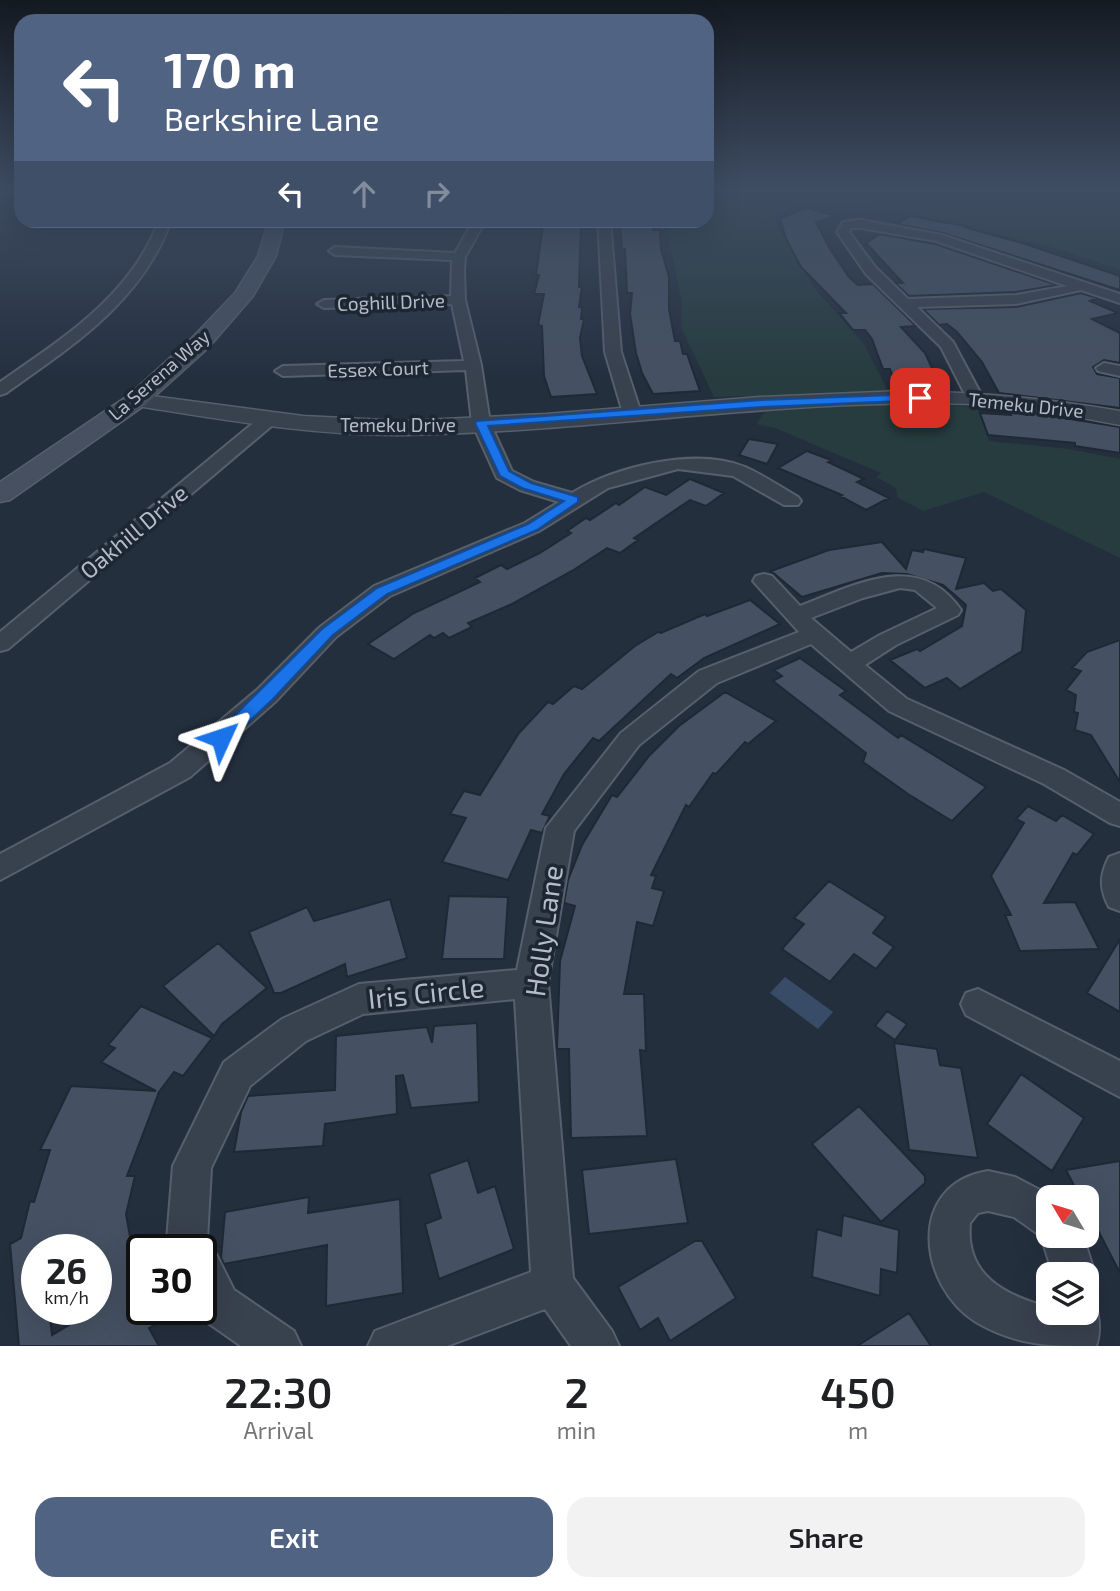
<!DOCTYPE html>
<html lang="en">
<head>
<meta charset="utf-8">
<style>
	body { margin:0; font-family:"Exo 2",sans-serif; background:#f2f2f2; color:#202124; height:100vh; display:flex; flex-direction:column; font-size:26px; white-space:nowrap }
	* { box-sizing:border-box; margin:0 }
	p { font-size:23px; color:#757577 }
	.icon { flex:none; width:38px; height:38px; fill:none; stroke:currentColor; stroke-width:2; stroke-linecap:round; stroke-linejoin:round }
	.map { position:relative; height:1346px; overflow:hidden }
	.sheet { display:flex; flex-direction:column; background:#fff; flex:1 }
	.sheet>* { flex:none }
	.banner { position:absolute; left:14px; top:14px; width:700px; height:214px; border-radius:21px; box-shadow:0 7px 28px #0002; background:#506383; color:#fff; overflow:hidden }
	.needle { width:46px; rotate:308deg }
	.buttons { position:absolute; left:1036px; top:1185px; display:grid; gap:14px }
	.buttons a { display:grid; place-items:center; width:63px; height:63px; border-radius:14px; background:#fff; box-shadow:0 7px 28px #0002; font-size:35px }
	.speed { position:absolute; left:21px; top:1234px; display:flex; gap:14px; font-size:35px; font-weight:700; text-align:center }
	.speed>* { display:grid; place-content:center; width:91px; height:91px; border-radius:50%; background:#fff; box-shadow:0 7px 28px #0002; line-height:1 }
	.speed small { font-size:18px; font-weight:400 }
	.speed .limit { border:4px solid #111; border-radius:10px; background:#fff; color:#111 }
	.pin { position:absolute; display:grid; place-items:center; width:60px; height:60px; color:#fff; margin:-30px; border-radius:14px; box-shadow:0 4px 10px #0006 }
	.me { position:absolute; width:77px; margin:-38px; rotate:48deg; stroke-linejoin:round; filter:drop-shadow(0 0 5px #0008) }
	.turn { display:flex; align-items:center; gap:24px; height:147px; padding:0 35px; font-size:32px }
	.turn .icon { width:91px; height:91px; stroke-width:2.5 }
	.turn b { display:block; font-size:49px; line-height:60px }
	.lanes { display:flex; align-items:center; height:66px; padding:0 35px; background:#0003; justify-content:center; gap:35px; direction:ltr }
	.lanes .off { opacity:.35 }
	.eta { display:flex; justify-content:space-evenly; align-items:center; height:119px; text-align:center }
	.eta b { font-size:42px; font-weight:600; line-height:49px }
	.cta { display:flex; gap:14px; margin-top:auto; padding:14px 35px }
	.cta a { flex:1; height:80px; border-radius:21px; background:#506383; color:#fff; font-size:28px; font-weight:600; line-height:80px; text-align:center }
	.cta a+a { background:#f2f2f2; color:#202124 }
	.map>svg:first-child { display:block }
</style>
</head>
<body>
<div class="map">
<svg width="1120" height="1346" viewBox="0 0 1120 1346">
	<rect width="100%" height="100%" fill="#242f3e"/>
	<path fill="#263c3f" d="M707 190H1120V270L1048 246 897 210 821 203 794 207 775 217 774 220 815 289 864 344 887 389H945L954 406 977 407 989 441 1069 449 1120 459V558L984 492 923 511 897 497 896 488 876 477 881 473 775 428 756 424 764 413 752 396 714 397 681 327 682 303 665 221 707 220Z"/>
	<path fill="#394c67" d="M785 977 833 1012 818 1029 770 993Z"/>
	<path fill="#455162" stroke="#1f2835" stroke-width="2" fill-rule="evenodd" d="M806 208 836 216 816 222 830 249 849 277 858 285 873 284 916 326 901 327 925 353 938 381 926 380 928 384 895 383 890 369H883L872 339 865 330H853L839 313H846L801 267 786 239 780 218Z
		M910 216 970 227 967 228 1022 243 1120 276V290L943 233 897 224Z
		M629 221H653V230H660L661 249 669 277V309L675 341H680L683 354H687L700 391 653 394 642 373 636 353 630 314 632 293H627L625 249H622L620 223H629Z
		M548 222H581L579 287H582L579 307H582L581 319H584L580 338 582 356 597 394 551 397 544 376 542 326 538 325 544 294H534L539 275H536L543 225H547Z
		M880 234 935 244 1057 285 1016 292 909 296 895 283H903L866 243Z
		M1081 293 1097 298 1090 301 1118 313 1092 319 1120 333V363L1104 360 1093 367 1097 374 1120 378V408L999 393 982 362 957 332 947 324 939 325 923 309 1016 307Z
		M1008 409 1120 427V453L1075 446V443L988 435 980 413 1011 415Z
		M749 439 778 444 767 464 739 455Z
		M807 451 831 460 828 462 864 479 857 482 889 498 866 510 840 496 842 495 778 468Z
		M690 479 724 493 706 506 690 500 634 538 638 540 620 553 607 548 572 571 512 604 468 623 472 627 449 638 443 633 434 638 430 635 394 659 368 644 414 613 480 582 475 578 501 565 507 569 540 553 571 533 567 531 586 518 590 520 616 503 619 505 645 487 666 495Z
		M882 542 906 569 912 550 923 552 924 549 966 558 956 589 984 583 993 591 1001 589 1026 610 1022 651 960 689 947 678 925 688 890 660 917 649 920 651 962 626 966 605 943 585 907 574 882 573 802 597 771 571 829 550Z
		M750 600 780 624 704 658 677 678 671 674 599 741 593 738 564 774 542 814 550 816 542 833 531 830 508 880 442 862 466 818 450 814 464 791 480 795 519 733 548 702 553 704 574 686 582 689 635 646 658 632 661 633 705 614 707 616Z
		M1120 640V782L1091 735 1075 730 1078 713 1074 712 1076 695 1066 690 1081 671 1072 668 1087 652Z
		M800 658 846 691 840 695 898 738 901 735 986 787 952 821 908 794 863 762 866 753 773 681 782 676 774 670Z
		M725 692 776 721 748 744 745 742 716 774 713 773 689 807 686 805 651 875 656 876 652 888 664 891 653 926 637 922 624 994H644L646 1051 640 1050 647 1136 571 1138 569 1049H557L560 961 575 906 564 903 568 880 582 845 612 795 617 797 649 756 679 726Z
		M1028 806 1056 821 1062 815 1094 834 1077 855 1073 853 1044 903 1075 902 1099 949 1020 951 1005 915H1011L991 876 1024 823 1016 819Z
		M829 881 886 917 873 933 894 947 876 969 854 954 830 982 782 949 804 924 794 918Z
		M449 896 508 897 504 959H442Z
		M390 899 407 958 347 977 345 964 281 993H274L249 932 307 907 314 921Z
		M1120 939V1012L1087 993Z
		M218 943 267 988 222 1024 214 1036 163 986Z
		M141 1006 212 1038 183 1076 174 1072 159 1092 127 1176H135L126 1214 138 1282 142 1280V1309H157L161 1321 149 1328 159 1346H19L10 1244 21 1238 30 1201 34 1202 50 1150H40L71 1086 156 1091 101 1062 115 1048 108 1045ZM37 1250H96V1309L52 1335 49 1309H37Z
		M887 1011 907 1024 895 1040 875 1026Z
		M477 1023 479 1102 411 1108 403 1075 396 1076 397 1114 325 1124 323 1146 234 1152 241 1112 248 1096 335 1090 336 1036 427 1027 432 1043 434 1026Z
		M894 1043 937 1049 940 1065 961 1068 978 1158 909 1150Z
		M1021 1074 1084 1118 1052 1171 987 1124Z
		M859 1106 925 1176V1183L881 1222 812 1144Z
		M676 1159 688 1223 589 1234 582 1170Z
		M468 1160 478 1193 495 1186 514 1249 439 1279 425 1224 441 1218 429 1174Z
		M1120 1161V1273L1087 1209V1197H1080L1066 1170Z
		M309 1197 308 1213 400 1199 403 1293 326 1306 327 1245 224 1264 221 1258 225 1212Z
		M843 1215 899 1230 897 1273 881 1269 880 1296 812 1277 817 1229 841 1236Z
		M695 1241H702L736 1298 670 1341 658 1318 640 1330 618 1287Z
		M909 1313 931 1346H857L884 1329Z"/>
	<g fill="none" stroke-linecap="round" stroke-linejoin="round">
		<defs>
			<path id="minor" d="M159 220H171C144 300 71 347 6 393L0 395V382C62 339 132 295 159 220Z
				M474 220H486L465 257 464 270 465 300 481 365 490 423 512 471 534 482 572 493C616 466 696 447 745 467 763 475 781 487 798 497L801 501 798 505H784L733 476 678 469 608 488 539 531 390 596 336 637 276 701 190 777 0 880V854L170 763 258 689 320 627 374 586 525 523 559 502 520 490 497 478 472 423 466 370 283 376 275 371 283 366 464 361 452 304 324 308 317 304 324 300 451 296 452 260 335 255 329 251 335 247 455 253Z
				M598 220H610L621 352 641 413 632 418 623 413 605 352Z
				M861 220 942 235 1120 294V303L1081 290 1016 304 917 307 953 342 983 398 981 402H969L941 347 866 274 837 232 843 222ZM851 228H861L936 241 1067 286 1016 295 908 299 876 268 849 232Z
				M1104 363 1120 366V376L1098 371 1096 368Z
				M269 414 278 419 275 423 8 649 0 651V632L263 415Z
				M764 574 772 576 800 606C855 585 919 549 961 610L958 615 896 645 865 665 907 699 1064 770 1120 802V826L1110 823 1044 784 889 711 811 644 717 683 639 745 574 831 548 983 573 1278 612 1331 619 1346H571L545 1309 447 1346H368L375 1331 531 1272 515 999 363 1014 306 1041 250 1086 211 1168 207 1240 211 1252 216 1254 234 1290 294 1331 301 1346H241L204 1320 199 1309H201V1250H170L167 1240 173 1166 224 1062 282 1019 359 984 517 970 546 828 621 733 699 671 799 632 753 581 756 576ZM900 588 915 590 937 608 880 635 851 652 811 618 863 598Z
				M1120 853V911L1109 907C1099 888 1100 875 1109 857Z
				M978 989 1120 1061V1097L966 1015 961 1004 966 993Z
				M988 1171 1015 1177 1053 1197H1048V1236H1083L1095 1274 1087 1289V1274H1053L1041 1236 1014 1217 988 1211 978 1213 970 1223C965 1275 1004 1295 1048 1307V1312H1087V1295L1092 1297C1099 1313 1102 1329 1096 1346 1050 1346 1017 1346 976 1322 918 1286 906 1184 988 1171Z"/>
			<path id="tertiary" d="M902 391C977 392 1047 398 1120 411V425C1072 416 1023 406 974 404 783 398 595 432 404 435 315 436 225 420 137 406L129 405 126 400 129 395 137 394 303 416 404 421 546 414 760 397Z"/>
			<path id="secondary" d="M269 220H285L276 256 253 296 208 348 145 405 10 500 0 502V482L129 395 192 338 235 293 258 256Z"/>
		</defs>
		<use href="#minor" stroke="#565f6c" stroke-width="4"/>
		<use href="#tertiary" stroke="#565f6c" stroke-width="3"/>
		<use href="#secondary" stroke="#565f6c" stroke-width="3"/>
		<use href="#minor" fill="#38414e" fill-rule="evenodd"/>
		<use href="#tertiary" fill="#38414e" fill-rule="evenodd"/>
		<use href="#secondary" fill="#465061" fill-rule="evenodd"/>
	</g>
	<linearGradient id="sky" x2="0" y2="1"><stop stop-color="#141a22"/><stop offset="0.5" stop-color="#3f4d63"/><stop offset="1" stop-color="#3f4d63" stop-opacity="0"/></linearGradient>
	<rect width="1120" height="378" fill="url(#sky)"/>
	<path fill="#1a73e8" stroke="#114b97" stroke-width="2" d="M920 394 925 398 923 400 762 407 488 426 509 471 531 483 578 497V502L537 530 387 594 333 635 273 699 227 742 221 744 212 738 322 629 377 588 528 524 564 501 522 488 500 476 475 423 477 421 762 400Z"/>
	<g text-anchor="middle" stroke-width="7" stroke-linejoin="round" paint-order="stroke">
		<g font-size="19" fill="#b4bcc9" stroke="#1d2633">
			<text transform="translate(391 302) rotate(-2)" y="7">Coghill Drive</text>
			<text transform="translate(378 369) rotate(-2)" y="7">Essex Court</text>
			<text transform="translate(159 375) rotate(-41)" y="7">La Serena Way</text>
			<text transform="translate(1026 405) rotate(6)" y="7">Temeku Drive</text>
			<text x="398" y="432">Temeku Drive</text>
		</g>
		<g font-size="23" fill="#b4bcc9" stroke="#1d2633">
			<text transform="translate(134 532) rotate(-40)" y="8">Oakhill Drive</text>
		</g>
		<g font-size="28" fill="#b4bcc9" stroke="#1d2633">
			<text transform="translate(544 931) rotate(-82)" y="10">Holly Lane</text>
			<text transform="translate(426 993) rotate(-6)" y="10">Iris Circle</text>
		</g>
	</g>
</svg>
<div class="buttons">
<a><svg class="needle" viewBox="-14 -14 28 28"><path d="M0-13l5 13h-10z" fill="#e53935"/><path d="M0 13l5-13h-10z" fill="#757577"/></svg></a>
<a><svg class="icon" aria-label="layers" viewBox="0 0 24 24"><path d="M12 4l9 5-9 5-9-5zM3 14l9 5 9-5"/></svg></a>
</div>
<div class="speed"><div>26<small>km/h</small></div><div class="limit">30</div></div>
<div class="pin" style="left:920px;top:398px;background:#d93025"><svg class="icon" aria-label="arrive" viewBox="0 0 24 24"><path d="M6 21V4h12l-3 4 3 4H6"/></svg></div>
<svg class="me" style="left:221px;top:738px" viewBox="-20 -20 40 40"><path d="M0-17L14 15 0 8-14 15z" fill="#1a73e8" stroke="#fff" stroke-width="4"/></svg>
<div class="banner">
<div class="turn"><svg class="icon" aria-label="left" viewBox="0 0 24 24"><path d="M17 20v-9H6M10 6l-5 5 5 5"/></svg><div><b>170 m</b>Berkshire Lane</div></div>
<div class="lanes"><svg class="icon" aria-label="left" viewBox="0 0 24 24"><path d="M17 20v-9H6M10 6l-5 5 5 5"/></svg><svg class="icon off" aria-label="ahead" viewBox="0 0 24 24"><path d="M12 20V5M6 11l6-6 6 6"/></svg><svg class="icon off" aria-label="right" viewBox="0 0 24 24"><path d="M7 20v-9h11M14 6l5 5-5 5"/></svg></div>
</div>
</div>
<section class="sheet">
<div class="eta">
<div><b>22:30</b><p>Arrival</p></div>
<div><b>2</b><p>min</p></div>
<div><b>450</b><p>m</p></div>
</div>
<div class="cta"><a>Exit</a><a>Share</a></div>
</section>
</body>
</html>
